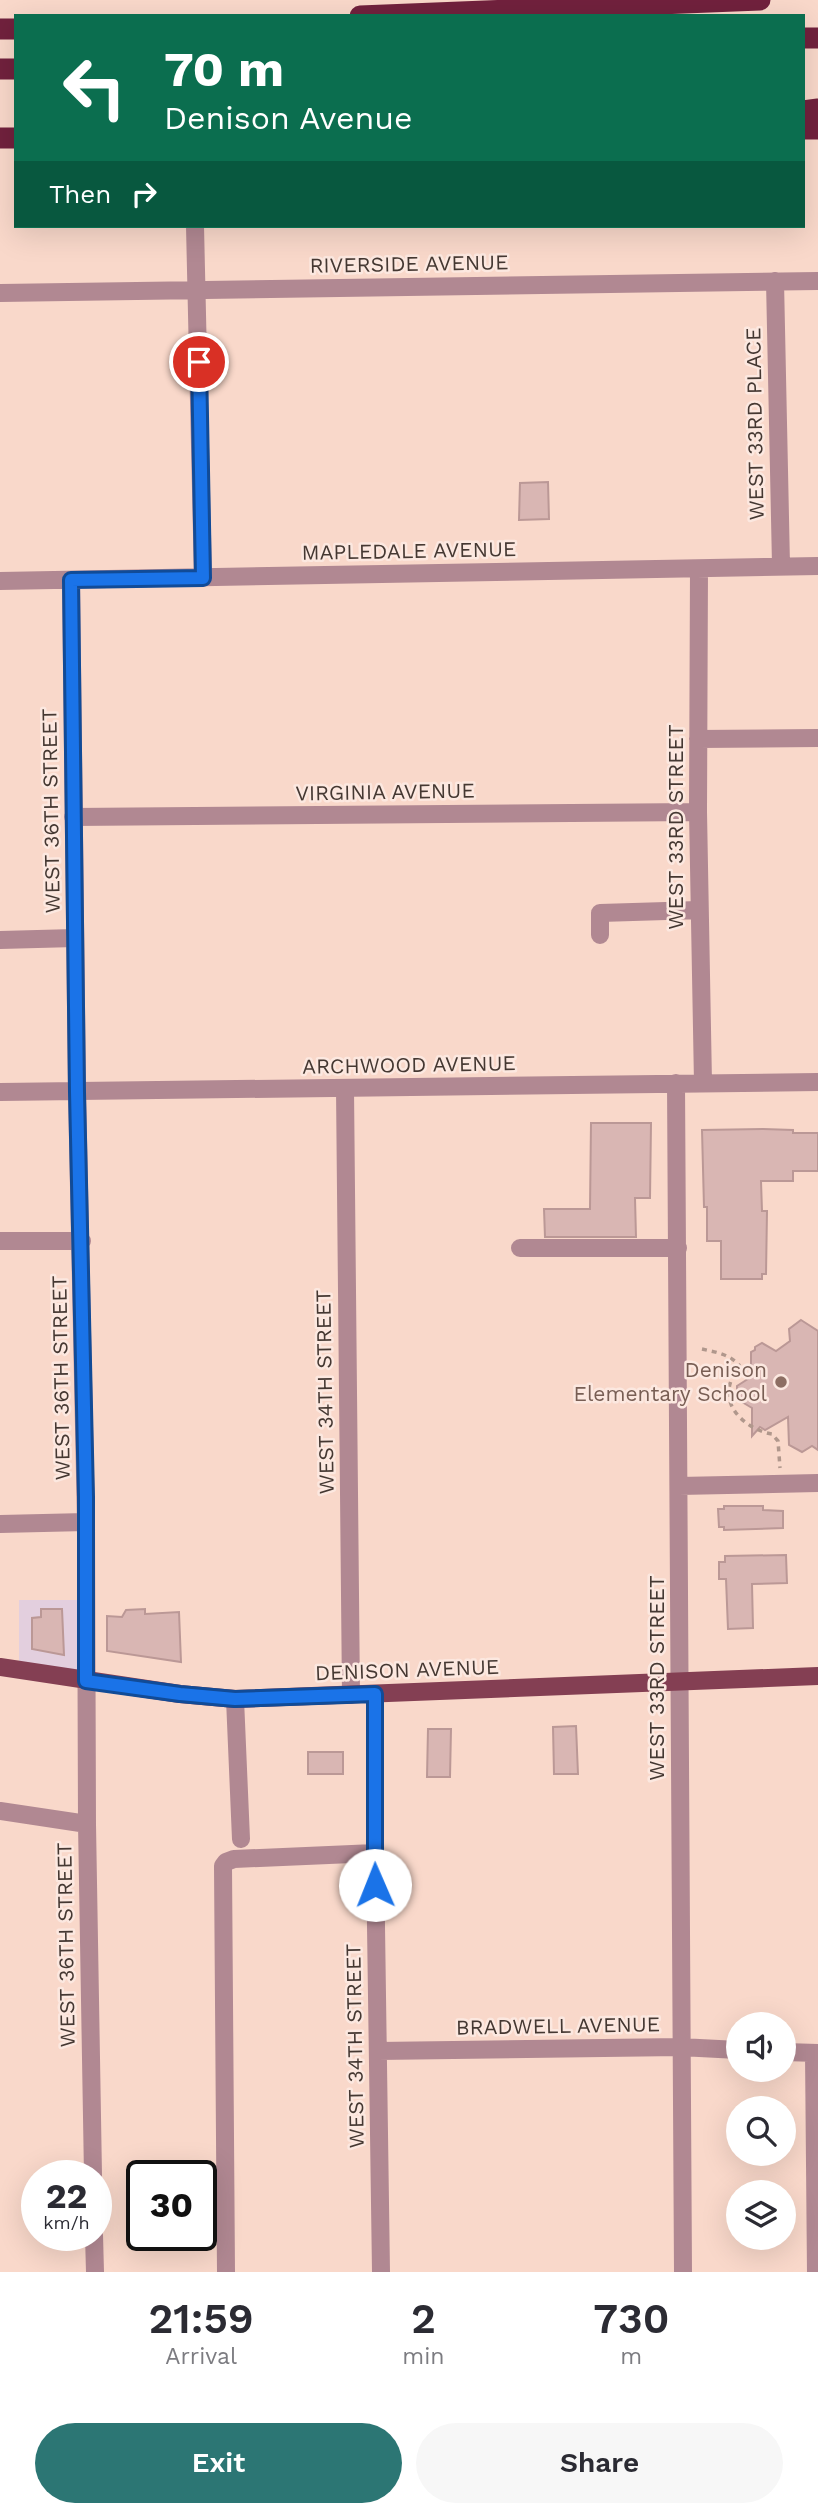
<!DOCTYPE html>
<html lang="en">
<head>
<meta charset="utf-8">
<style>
	body { margin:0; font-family:"Work Sans",sans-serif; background:#f7f7f7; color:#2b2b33; height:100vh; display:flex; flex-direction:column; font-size:26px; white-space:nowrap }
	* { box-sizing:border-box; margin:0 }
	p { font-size:23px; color:#7c7c81 }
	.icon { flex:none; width:38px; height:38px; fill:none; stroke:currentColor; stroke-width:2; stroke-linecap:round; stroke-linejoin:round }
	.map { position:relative; height:2272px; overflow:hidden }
	.panel { display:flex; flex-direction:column; background:#fff; flex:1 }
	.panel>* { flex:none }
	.guide { position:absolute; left:14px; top:14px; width:791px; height:214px; border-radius:0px; box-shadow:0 7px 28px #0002; background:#0b6e4f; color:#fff; overflow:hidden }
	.fabs { position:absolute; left:726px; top:2012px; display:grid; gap:14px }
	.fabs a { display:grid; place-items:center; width:70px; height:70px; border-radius:50%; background:#fff; box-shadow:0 7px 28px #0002; font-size:35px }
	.speed { position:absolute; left:21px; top:2160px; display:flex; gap:14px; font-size:35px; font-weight:700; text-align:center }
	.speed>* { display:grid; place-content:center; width:91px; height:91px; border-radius:50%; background:#fff; box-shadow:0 7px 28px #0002; line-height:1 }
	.speed small { font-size:18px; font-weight:400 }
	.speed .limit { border:4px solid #111; border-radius:10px; background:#fff; color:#111 }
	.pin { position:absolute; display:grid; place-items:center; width:60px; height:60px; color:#fff; margin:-30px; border:4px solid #fff; border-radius:50%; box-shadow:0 2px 7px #0007 }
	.me { position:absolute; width:77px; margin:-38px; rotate:359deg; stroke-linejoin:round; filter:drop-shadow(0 0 5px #0008) }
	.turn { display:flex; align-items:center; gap:24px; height:147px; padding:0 35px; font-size:32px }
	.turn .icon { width:91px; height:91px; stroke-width:2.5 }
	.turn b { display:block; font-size:49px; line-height:60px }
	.then { display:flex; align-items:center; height:66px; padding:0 35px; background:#0003; gap:14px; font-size:26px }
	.eta { display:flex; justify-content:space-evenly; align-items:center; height:119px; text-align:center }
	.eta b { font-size:42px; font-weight:600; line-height:49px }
	.primary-button { display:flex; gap:14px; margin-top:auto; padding:14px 35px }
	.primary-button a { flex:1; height:80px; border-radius:42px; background:#2c7674; color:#fff; font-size:28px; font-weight:600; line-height:80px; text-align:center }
	.primary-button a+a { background:#f7f7f7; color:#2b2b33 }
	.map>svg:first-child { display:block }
</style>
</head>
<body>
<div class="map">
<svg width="818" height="2272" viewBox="0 0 818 2272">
	<rect width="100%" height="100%" fill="#f9d8ca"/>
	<path fill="#e3cfde" d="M19 1600H86V1681L19 1670Z"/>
	<path fill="#d9b6b3" stroke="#bb9896" stroke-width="2" d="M548 482 549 519 519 520 520 483Z
		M591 1123H651L650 1198H635L636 1237H545L544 1209H590Z
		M763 1129 793 1130V1133H818V1171H793V1181H761L762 1211H767L766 1274H762V1279H721V1241H707V1207H704L702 1130Z
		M801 1320 818 1331V1450L812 1446 802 1452 789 1445 788 1417 765 1430 760 1427 752 1436V1408L737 1399V1386L751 1377V1352L755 1350V1347L762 1343 776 1351 790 1341 789 1329Z
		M724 1506H763V1510L783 1511V1528L724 1530V1527H719L718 1509H724Z
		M786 1555 787 1583 752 1584 753 1628 728 1629 726 1579H719V1562H725V1556Z
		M41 1609H62L64 1655 32 1649V1618L41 1617Z
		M145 1609V1614L179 1612 181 1662 107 1651V1616L122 1617 126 1610Z
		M576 1726 578 1774H554L553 1727Z
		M428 1729H451L450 1777H427Z
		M308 1752H343V1774H308Z"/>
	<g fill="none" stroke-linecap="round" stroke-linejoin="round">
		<path stroke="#b0978c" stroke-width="3.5" stroke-dasharray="5 5" stroke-linecap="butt" d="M702 1349C715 1352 729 1354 739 1365 735 1373 729 1381 729 1391 727 1413 752 1431 772 1434L778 1441 780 1468"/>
		<path stroke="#b18892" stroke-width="18" d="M195 226 203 578
			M775 281 781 565
			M0 293 818 281
			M699 569 698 812 703 1083
			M71 580 77 1092 86 1522 87 1824 93 2175
			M0 581 818 566
			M698 739 818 738
			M73 817 698 812
			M600 935V913L699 910
			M0 940 75 938
			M676 1083 683 2272
			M345 1089 351 1695
			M0 1092 818 1082
			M0 1241H82
			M520 1248H678
			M679 1486 818 1483
			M0 1524 86 1522
			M375 1694V1857L381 2272
			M235 1699 241 1839
			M0 1811 87 1824
			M378 2051 680 2047 738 2050
			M784 2052 818 2053
			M814 2053 816 2272
			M94 2235 95 2272
			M226 2272 223 1866 226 1862 234 1859 375 1853"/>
		<path stroke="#843f53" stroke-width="18" d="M0 1667 180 1694 235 1699 818 1676"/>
		<path stroke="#71213d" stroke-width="21" d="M360 16 760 0
			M0 29H16
			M803 38H818
			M0 69H16
			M803 111 818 109
			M803 129H818
			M0 138H16"/>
	</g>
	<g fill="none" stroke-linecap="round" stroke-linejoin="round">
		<defs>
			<path id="route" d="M199 362 203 578 71 580 77 1092 86 1497V1681L180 1694 235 1699 375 1694V1885"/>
		</defs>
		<use href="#route" stroke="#114b97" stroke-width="18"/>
		<use href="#route" stroke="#1a73e8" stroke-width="12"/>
	</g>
	<circle fill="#8d6e63" stroke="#fce8e0" stroke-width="2.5" cx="781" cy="1382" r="7"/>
	<g text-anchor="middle" stroke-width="5" stroke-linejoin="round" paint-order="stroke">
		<g font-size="21" fill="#453832" stroke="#fce8e0">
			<text transform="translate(409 264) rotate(-1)" y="7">RIVERSIDE AVENUE</text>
			<text transform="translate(755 424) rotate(-91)" y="7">WEST 33RD PLACE</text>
			<text transform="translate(409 551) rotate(-1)" y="7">MAPLEDALE AVENUE</text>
			<text transform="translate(385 792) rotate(-1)" y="7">VIRGINIA AVENUE</text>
			<text transform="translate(51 811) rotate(-91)" y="7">WEST 36TH STREET</text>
			<text transform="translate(676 827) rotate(-90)" y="7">WEST 33RD STREET</text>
			<text transform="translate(409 1065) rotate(-1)" y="7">ARCHWOOD AVENUE</text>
			<text transform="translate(61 1378) rotate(-91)" y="7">WEST 36TH STREET</text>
			<text transform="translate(325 1392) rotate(-91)" y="7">WEST 34TH STREET</text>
			<text transform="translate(407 1670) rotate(-2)" y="7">DENISON AVENUE</text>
			<text transform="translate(657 1678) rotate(-90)" y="7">WEST 33RD STREET</text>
			<text transform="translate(66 1945) rotate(-91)" y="7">WEST 36TH STREET</text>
			<text transform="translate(558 2026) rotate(-1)" y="7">BRADWELL AVENUE</text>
			<text transform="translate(355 2046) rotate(-91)" y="7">WEST 34TH STREET</text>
		</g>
		<g font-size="21" fill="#785e54" stroke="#fce8e0" text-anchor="end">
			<text x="767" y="1377">Denison<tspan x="767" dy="24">Elementary School</tspan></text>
		</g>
	</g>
</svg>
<div class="fabs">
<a><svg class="icon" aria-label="sound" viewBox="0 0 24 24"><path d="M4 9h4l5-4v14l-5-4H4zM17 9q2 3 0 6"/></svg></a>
<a><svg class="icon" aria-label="search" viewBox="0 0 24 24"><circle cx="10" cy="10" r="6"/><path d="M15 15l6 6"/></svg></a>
<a><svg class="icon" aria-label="layers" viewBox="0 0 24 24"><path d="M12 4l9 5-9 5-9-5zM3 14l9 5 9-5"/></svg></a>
</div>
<div class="speed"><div>22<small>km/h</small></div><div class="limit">30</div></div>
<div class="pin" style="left:199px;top:362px;background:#d93025"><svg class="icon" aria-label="arrive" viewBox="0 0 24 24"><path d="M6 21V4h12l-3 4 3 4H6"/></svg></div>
<svg class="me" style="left:375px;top:1885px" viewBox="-20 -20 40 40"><circle r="19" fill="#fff"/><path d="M0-13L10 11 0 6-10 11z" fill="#1a73e8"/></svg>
<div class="guide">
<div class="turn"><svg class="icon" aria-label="left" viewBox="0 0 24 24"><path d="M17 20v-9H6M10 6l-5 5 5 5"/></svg><div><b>70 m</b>Denison Avenue</div></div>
<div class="then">Then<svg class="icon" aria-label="right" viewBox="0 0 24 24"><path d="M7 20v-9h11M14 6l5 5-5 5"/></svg></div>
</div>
</div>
<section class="panel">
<div class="eta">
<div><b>21:59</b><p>Arrival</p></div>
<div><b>2</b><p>min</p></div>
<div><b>730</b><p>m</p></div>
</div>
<div class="primary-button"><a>Exit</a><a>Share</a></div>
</section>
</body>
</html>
